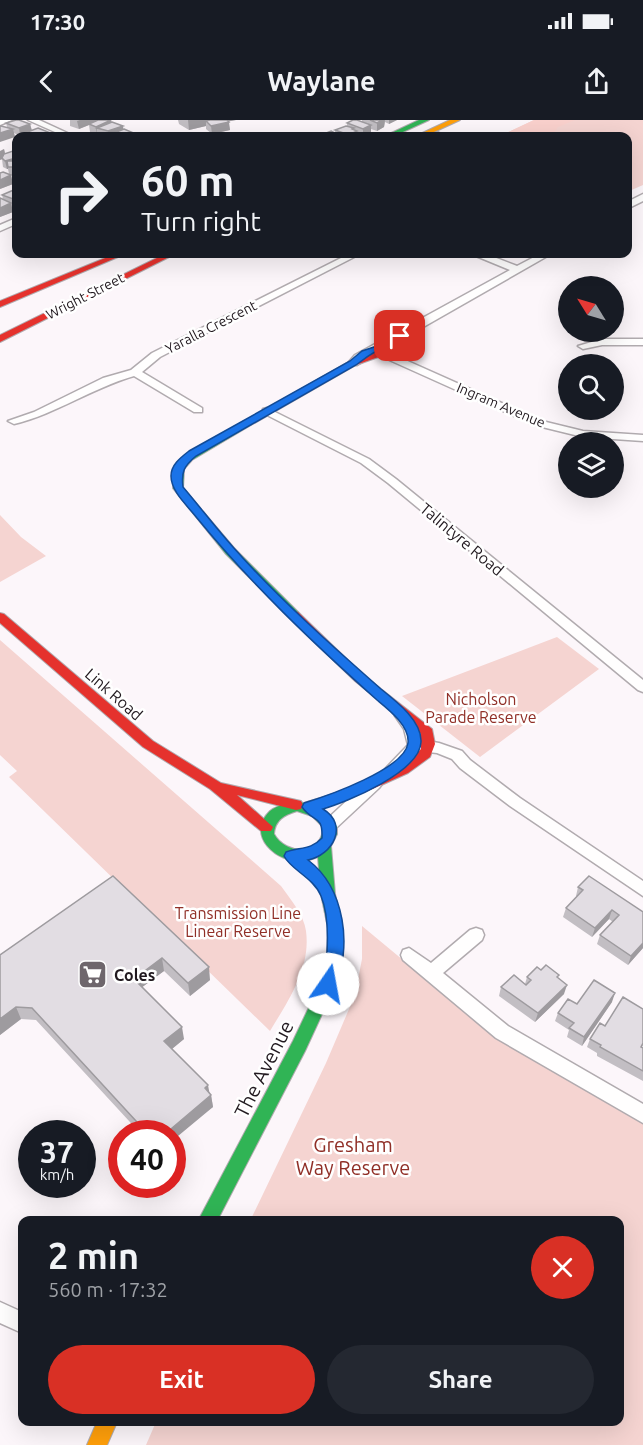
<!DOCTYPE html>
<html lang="en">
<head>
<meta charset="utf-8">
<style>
	body { margin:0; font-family:Ubuntu,sans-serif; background:#242831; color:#f1f3f6; height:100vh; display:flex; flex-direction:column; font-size:22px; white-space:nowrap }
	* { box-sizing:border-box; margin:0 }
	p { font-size:20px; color:#9ea1a6 }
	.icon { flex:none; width:33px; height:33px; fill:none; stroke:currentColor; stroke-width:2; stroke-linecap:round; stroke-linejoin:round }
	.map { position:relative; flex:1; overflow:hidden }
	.drawer { position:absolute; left:18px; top:1096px; width:606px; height:210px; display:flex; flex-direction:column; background:#171b24; border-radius:12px; box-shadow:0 6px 24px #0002 }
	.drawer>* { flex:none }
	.guide { position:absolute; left:12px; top:12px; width:620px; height:126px; border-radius:12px; box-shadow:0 6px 24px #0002; background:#171b24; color:#f1f3f6; overflow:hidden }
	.needle { width:39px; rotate:307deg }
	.tools { position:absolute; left:558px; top:156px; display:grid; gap:12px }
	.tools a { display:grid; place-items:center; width:66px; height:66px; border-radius:50%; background:#171b24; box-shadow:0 6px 24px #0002; font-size:30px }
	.speed { position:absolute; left:18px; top:1000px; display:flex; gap:12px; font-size:30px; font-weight:700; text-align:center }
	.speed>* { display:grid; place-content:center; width:78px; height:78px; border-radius:50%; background:#171b24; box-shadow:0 6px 24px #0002; line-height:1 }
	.speed small { font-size:15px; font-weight:400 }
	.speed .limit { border:9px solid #d22; background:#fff; color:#111 }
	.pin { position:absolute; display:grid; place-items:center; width:51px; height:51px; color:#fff; margin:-26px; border-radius:12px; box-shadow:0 3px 9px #0006 }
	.me { position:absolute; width:66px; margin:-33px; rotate:12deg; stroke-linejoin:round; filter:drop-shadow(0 0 4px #0008) }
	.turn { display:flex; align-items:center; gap:21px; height:126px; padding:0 30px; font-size:27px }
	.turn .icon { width:78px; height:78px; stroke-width:2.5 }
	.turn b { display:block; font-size:42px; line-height:51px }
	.round { display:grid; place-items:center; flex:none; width:63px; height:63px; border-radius:32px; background:#242831 }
	.summary { display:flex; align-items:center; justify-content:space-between; height:102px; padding:0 30px }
	h1 { font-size:36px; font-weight:700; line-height:45px }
	.cta { display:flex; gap:12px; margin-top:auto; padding:12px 30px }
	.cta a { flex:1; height:69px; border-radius:36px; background:#d93025; color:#fff; font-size:24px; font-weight:700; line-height:69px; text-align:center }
	.cta a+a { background:#242831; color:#f1f3f6 }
	.status { display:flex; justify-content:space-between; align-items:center; height:42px; padding:0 30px; background:#171b24; direction:ltr }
	.status svg { height:16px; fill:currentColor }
	header { display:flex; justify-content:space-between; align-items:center; height:78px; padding:0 30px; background:#171b24; font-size:27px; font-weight:700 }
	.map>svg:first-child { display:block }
</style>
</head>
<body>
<div class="status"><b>17:30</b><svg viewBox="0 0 49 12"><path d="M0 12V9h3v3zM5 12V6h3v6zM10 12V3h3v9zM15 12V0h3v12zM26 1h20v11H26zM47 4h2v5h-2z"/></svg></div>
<header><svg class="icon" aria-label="back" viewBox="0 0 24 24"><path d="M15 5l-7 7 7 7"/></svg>Waylane<svg class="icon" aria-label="share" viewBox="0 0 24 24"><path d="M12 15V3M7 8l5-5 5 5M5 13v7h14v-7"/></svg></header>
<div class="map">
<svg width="643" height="1325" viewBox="0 0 643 1325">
	<rect width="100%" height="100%" fill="#fcf6fa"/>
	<path fill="#f5d4d1" d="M534 0H643V65L627 72V16H500Z
		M0 395 21 417 46 436 0 462Z
		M557 517 599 549 480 637 402 576Z
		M0 520 281 766C291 780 304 795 306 811 311 848 288 881 270 911L9 657 17 651 0 635Z
		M362 806 497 918 643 1003V1325H146L156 1302H620V1101H250L326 943 355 875 362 839Z"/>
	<path fill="#fad1cd" d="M534 0H575L558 7 554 13 555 16H500Z"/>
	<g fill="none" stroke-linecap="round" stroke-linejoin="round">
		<defs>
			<path id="street" d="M0 0H12L0 5Z
				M28 0H39L74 16H64Z
				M643 74V81L627 89V82Z
				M16 98V104L0 111V105Z
				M349 134H360L160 237 142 252 202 288V292H194L134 256C92 268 56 294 14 304L8 301 34 292 103 258 131 250 152 233Z
				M475 134H486L517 146 540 134H551L383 230 542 301 583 311 643 315V321L583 317 534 305 376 234 357 245H349L348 243 355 235 510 150 476 136Z
				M602 219H643V225H602L583 229 578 226Z
				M267 288 369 339 396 359 643 560V572L638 570 388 363 361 343 263 293V289Z
				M402 591C414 595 418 609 421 620L439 623 462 631 470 640 520 678 643 761V776L510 686 460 648 452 639 437 633 419 631 396 656H386L384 652 386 648 408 625 404 609 395 596Z
				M374 658 379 660 382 664 379 668 335 709H325L322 705 325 701 369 660Z
				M476 808 482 810 484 815 482 820 443 853 508 906 643 984V1003L496 918 403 840 401 835 403 830 409 828 431 843 470 810Z
				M0 1182 22 1192V1213L0 1203Z"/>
			<path id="fast" d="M419 0H429L394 16H385Z
				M247 300 251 301V305L192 340 184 349 183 368 234 428 298 492 300 495 298 498H290L226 434 173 368 174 348 184 336Z
				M297 681 322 689 332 697 337 707V714L331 726 335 774 342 808 343 835 336 864 305 931 217 1101H198L293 921 320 864 327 835 328 808 321 774 318 737C314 738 309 741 304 741 277 744 245 715 270 691 277 685 289 683 297 681ZM297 691 312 696 323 707C323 735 286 736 274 714 275 700 284 695 297 691Z"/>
			<path id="slow" d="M450 0H460L425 16H416Z
				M97 1302H117L107 1325H87Z"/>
			<path id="jam" d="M115 134H125L0 187V181Z
				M165 134H175L0 222V215Z
				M400 213 405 216 403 218 384 235 356 245 251 305H243L242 303 350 241 378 231Z
				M294 491 298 492 363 555 432 609 435 624 430 637 408 653 357 676 309 692 304 691 302 687 304 683C343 671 391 658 421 629V614L355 561 290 498 288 495 290 492Z
				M0 493 4 494 153 621 221 663 301 681 303 685 301 689 296 690 237 675 273 707 271 711H261L210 669 143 627 0 503Z"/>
		</defs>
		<use href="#street" stroke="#b1abaf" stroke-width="3"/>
		<use href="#fast" stroke="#b1abaf" stroke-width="2"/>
		<use href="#slow" stroke="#b1abaf" stroke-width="2"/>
		<use href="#jam" stroke="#b1abaf" stroke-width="2"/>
		<use href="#street" fill="#fffefe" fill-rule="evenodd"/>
		<use href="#fast" fill="#30b455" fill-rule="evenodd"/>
		<use href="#slow" fill="#ff9f0a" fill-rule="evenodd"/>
		<use href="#jam" fill="#e5322d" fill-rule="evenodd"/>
	</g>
	<path fill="#c2bec3" d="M70 0H111L112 2 123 6V9L136 15 147 16H98V15L90 12 89 5 79 9 70 6Z
		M178 0H236L228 1 230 10 212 14 206 9V6L189 10 179 4Z
		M362 0H397L389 4 385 2 384 7 377 11 371 9V13L364 16 357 15V16H319L335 14V10L347 6V3L362 2Z
		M6 3 30 4 32 10 48 16H59H23V15L20 16 14 13 15 17 7 7Z
		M4 29 5 34 16 30V55H11L13 64 0 69V53L9 54 8 49H7L3 47 2 39Z
		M16 69V88L12 86 13 92 0 97V78L3 79 2 75Z
		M113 756 210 860 190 876 164 851 142 867 184 919 172 929 211 975 213 987 172 1014H141L36 900 21 899 0 915V835Z
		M578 767 643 792V828L628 845 597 824 600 815 613 802 609 799 592 817 563 797 566 788 576 777V776Z
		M541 850 558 858 564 874 535 902 499 876 501 867 525 864 527 857Z
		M612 882 582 926 567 917 569 910 555 901 558 893 577 884Z
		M643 889V926L642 927 643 928V961L597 936V933L587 927 590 919 605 906Z"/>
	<path fill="#9e9b9f" d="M80 0H96V2L89 4V5L79 9 77 1Z
		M111 0 112 8H97V15L96 7Z
		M188 0H236L211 5 206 1V6L189 10Z
		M382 0H385L384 7 377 11V3Z
		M389 0H397L389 4Z
		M229 2 230 10 212 14 211 6Z
		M30 4 32 12 22 14 23 15 20 16 19 8Z
		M371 5V13L363 16V9Z
		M123 6 124 14 114 13 115 16H109L108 11Z
		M354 8V13L357 11V16H349L352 9Z
		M13 9 15 17 0 22V13Z
		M48 12V16H38Z
		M4 29 6 38 0 40V31Z
		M16 38V46L8 47V49H7L5 41Z
		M11 55 13 64 0 69V60Z
		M11 83 13 92 0 97V88Z
		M612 790 609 799 592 817 595 808Z
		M643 823V828L628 845 631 836Z
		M162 838 164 851 137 871 134 859Z
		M209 847 210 860 190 876 188 863Z
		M567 865 564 874 535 902 538 893Z
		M615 873 612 882 582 926 584 917Z
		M16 887 21 899 0 915V899Z
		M182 907 184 919 167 933 164 921Z
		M208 965 210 976 211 975 213 987 172 1021V1014H165Z
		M157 1008 158 1014H150Z"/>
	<path fill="#e2dde3" stroke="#9e9b9f" stroke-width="1.5" d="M16 0H19L30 4 19 8 6 3Z
		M98 0H111L96 7 89 4Z
		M210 0H227L229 2 211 6 206 1Z
		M353 0H357L371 5 363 9 347 3Z
		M370 0H382L377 3Z
		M112 2 123 6 108 11 97 8Z
		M0 6H1L13 9 0 13Z
		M346 6 354 8 352 9 357 11 349 15 335 10Z
		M38 8 48 12 38 16H28L22 14Z
		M124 9 136 14 128 16H119L114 13Z
		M331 11 340 16H319Z
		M438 12 450 16H430Z
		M140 13 147 16H132Z
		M16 30V38L5 41 2 38 4 34Z
		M7 41H16V47H8Z
		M3 52 11 55 0 60V53Z
		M16 69V80L2 75Z
		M0 78 11 83 0 88Z
		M113 756 209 847 188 863 162 838 134 859 182 907 164 921 208 965 205 968 211 975 165 1014H162L157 1008 150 1014H148L32 888 16 887 0 899V835Z
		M589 756 643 792V823L631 836 600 815 619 795 612 790 595 808 566 788 583 770 578 767Z
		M546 845 559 855 557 857 567 865 538 893 501 867 514 855 526 865 531 860 527 857 537 847 541 850Z
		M594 860 615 873 584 917 569 908 574 903 558 893 568 879 577 884Z
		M623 877 643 889V923L641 927 643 928V951L600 927 601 925 590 919 600 903 605 906Z"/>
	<path fill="#1a73e8" stroke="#114b97" stroke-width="1.5" d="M400 213 404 216 403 218C387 224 370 234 356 245L196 336C184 346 181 352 183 367 200 387 216 408 233 427 277 477 331 525 381 569 396 581 422 601 421 622 420 652 347 682 323 689 349 705 333 735 308 740 345 768 353 828 334 868L328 870 323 868C318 858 326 843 327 832 328 815 328 793 321 776 314 758 291 750 284 736L286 732C300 727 311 730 322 718 323 694 313 703 302 687L304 683C327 676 405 649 408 623 410 606 388 589 377 580 313 523 251 464 197 398 188 386 171 372 171 356 171 345 180 338 189 331L350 241 362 231 374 227 382 220Z"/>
	<defs>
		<symbol id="supermarket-square" viewBox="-11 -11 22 22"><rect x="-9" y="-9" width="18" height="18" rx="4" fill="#6e666c" stroke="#fff"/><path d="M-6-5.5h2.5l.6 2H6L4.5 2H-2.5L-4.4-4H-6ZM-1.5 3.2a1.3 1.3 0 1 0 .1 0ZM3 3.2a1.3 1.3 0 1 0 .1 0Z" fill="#fff"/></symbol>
	</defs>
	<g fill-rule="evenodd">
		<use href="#supermarket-square" x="76" y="838" width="33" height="33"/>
	</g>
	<g text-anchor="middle" stroke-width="5" stroke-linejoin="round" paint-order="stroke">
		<g font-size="14" fill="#21191f" stroke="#fff">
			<text transform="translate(85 176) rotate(-27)" y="5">Wright Street</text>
			<text transform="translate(211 207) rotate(-27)" y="5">Yaralla Crescent</text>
			<text transform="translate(501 285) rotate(23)" y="5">Ingram Avenue</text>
		</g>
		<g font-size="16" fill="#21191f" stroke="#fff">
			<text transform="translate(462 419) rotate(40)" y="6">Talintyre Road</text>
			<text transform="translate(114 574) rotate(41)" y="6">Link Road</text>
		</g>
		<g font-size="16" fill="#902f27" stroke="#fff">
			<text x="481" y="585">Nicholson<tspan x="481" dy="18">Parade Reserve</tspan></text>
			<text x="238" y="799">Transmission Line<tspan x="238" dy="18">Linear Reserve</tspan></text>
		</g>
		<g font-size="16" font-weight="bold" fill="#21191f" stroke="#fff" text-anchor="start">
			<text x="114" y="861">Coles</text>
		</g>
		<g font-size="20" fill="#21191f" stroke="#fff">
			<text transform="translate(264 949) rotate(-63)" y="7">The Avenue</text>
		</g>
		<g font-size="20" fill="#902f27" stroke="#fff">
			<text x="353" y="1032">Gresham<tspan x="353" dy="23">Way Reserve</tspan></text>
		</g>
	</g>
</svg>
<div class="tools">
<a><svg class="needle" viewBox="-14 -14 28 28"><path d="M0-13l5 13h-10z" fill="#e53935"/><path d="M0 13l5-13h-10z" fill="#9ea1a6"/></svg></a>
<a><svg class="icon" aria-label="search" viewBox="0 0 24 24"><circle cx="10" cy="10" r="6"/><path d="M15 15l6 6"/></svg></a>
<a><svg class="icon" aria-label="layers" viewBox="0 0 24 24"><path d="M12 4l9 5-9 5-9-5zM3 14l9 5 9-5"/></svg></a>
</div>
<div class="speed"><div>37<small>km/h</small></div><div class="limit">40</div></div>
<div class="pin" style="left:400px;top:216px;background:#d93025"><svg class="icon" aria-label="arrive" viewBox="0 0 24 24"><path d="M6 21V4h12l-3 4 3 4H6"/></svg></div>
<svg class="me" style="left:328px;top:864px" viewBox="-20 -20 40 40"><circle r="19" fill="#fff"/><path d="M0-13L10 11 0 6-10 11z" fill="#1a73e8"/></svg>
<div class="guide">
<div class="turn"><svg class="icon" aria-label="right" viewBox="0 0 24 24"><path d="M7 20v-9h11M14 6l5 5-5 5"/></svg><div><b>60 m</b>Turn right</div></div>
</div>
<section class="drawer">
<div class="summary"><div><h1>2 min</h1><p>560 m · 17:32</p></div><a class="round" style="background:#d93025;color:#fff"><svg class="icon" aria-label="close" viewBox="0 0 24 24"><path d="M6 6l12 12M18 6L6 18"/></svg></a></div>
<div class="cta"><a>Exit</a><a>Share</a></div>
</section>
</div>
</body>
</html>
